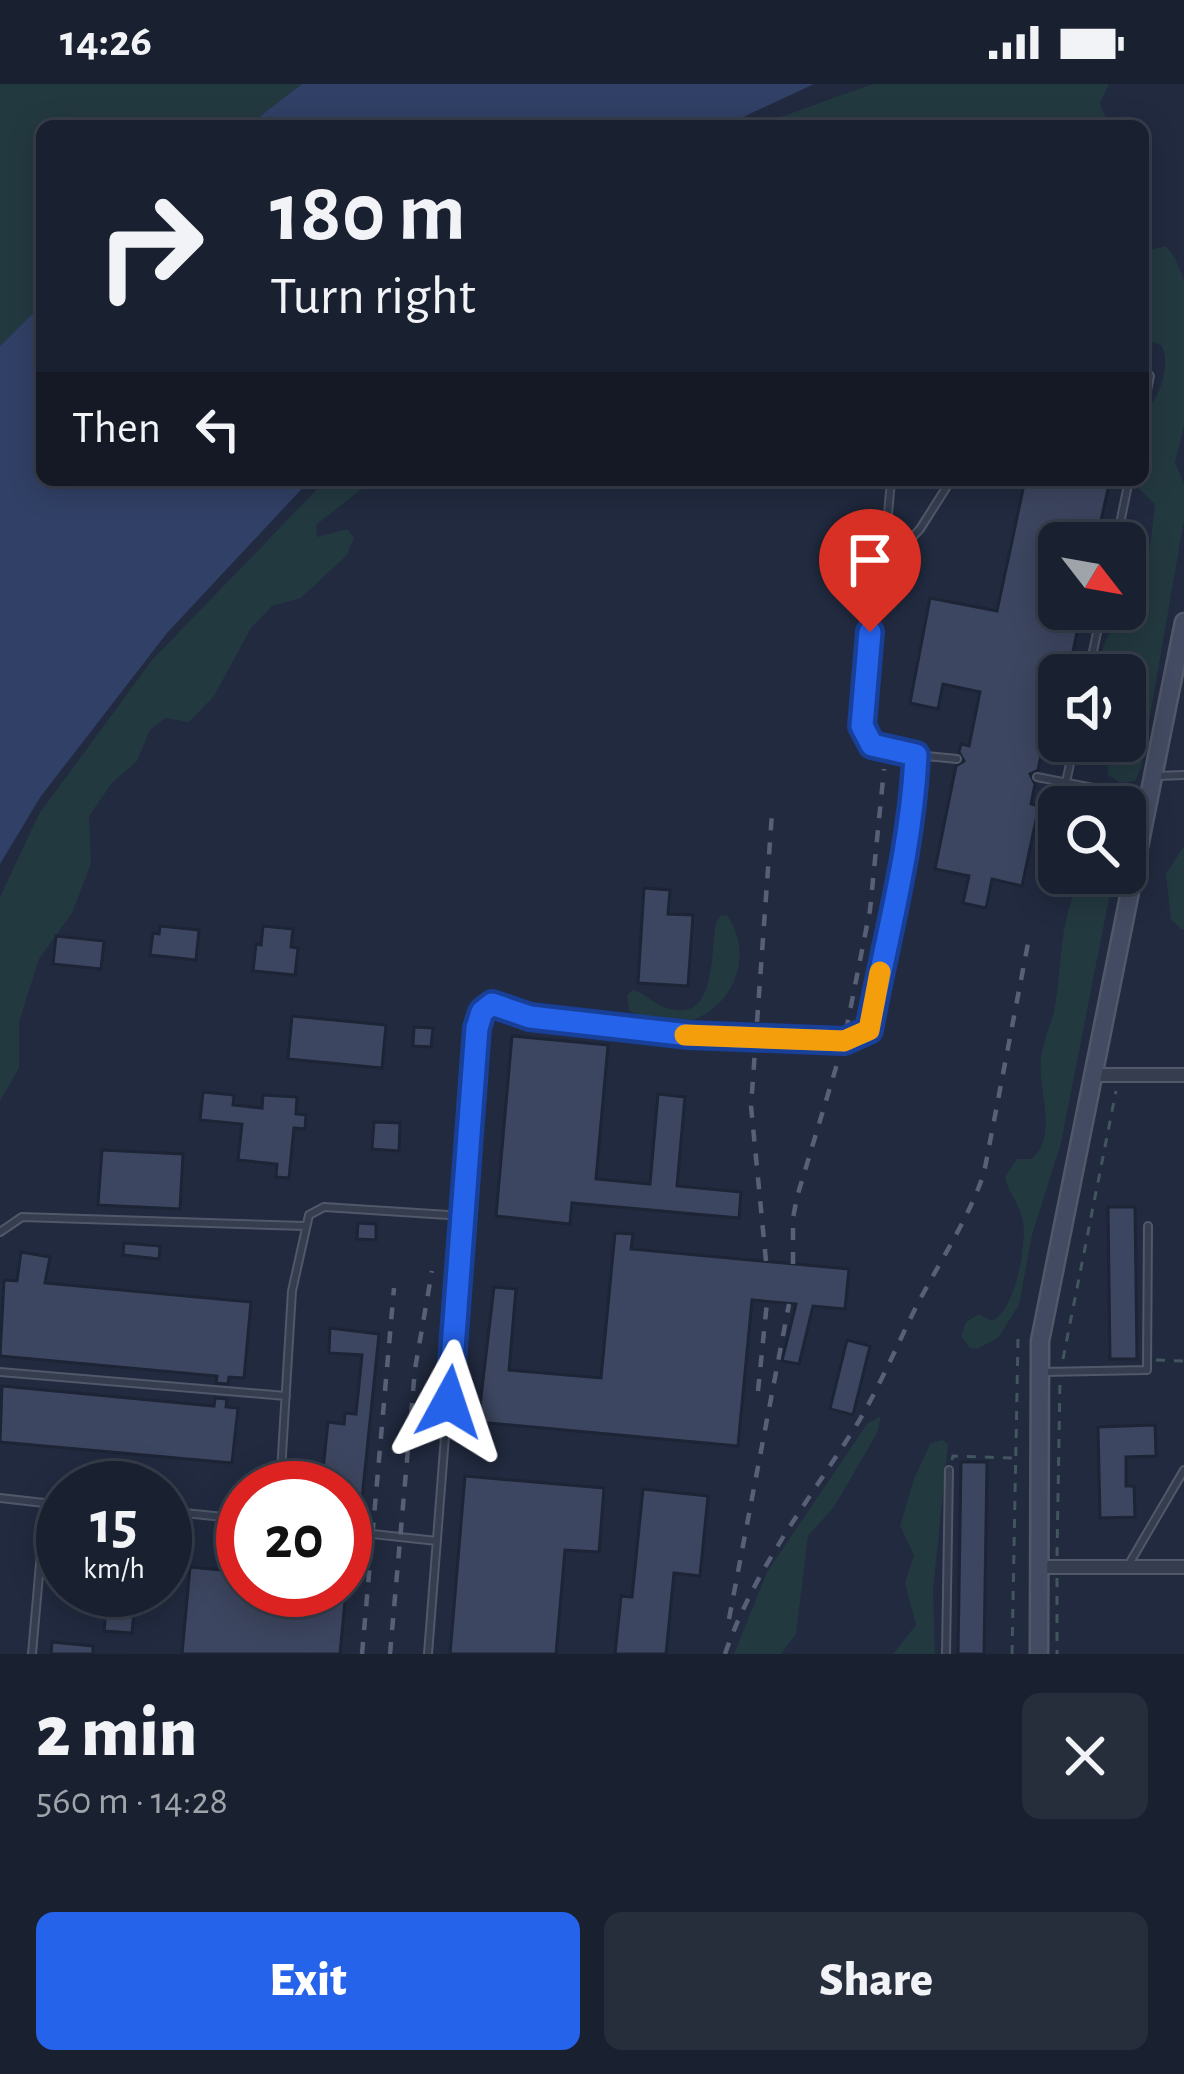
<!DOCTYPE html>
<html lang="en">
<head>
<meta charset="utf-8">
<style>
	body { margin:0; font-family:"Alegreya Sans",sans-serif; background:#262d3b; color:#f1f3f6; height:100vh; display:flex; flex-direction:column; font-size:45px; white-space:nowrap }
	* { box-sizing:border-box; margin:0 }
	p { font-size:39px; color:#9fa3aa }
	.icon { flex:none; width:66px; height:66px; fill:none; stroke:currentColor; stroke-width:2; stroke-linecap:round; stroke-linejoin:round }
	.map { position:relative; height:1570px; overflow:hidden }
	.side { display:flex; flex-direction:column; background:#19202f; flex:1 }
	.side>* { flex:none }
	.guide { position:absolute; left:36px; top:36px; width:1113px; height:366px; border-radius:18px; box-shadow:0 6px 30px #0003,0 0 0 3px #373e4b; background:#19202f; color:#f1f3f6; overflow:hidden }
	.needle { width:78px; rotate:121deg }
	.buttons { position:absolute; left:1038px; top:438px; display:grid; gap:24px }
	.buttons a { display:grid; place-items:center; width:108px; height:108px; border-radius:18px; background:#19202f; box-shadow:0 6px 30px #0003,0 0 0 3px #373e4b; font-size:60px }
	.speed { position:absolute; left:36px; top:1377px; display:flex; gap:24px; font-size:60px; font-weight:700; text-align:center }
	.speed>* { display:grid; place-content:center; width:156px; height:156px; border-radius:50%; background:#19202f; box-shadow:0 6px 30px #0003,0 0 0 3px #373e4b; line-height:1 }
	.speed small { font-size:30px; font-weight:400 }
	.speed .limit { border:18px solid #d22; background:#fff; color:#111 }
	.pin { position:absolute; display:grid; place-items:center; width:102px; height:102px; color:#fff; margin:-123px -51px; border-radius:50% 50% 50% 0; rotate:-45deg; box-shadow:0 0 12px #0007 }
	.pin .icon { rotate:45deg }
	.me { position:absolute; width:132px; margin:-66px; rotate:5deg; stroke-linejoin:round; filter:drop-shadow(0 0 9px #0008) }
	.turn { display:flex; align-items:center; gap:42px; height:252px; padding:0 36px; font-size:54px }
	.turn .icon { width:156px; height:156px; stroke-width:2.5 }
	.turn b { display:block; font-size:84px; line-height:102px }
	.then { display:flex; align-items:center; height:114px; padding:0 36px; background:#0003; gap:24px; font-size:45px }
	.round { display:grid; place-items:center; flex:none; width:126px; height:126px; border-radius:18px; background:#262d3b }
	.headline { display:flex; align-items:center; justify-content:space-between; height:204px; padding:0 36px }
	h1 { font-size:72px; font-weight:800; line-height:90px }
	.action { display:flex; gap:24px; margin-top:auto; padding:24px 36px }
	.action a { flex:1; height:138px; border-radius:18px; background:#2563eb; color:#fff; font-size:48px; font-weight:800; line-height:138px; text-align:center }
	.action a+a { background:#262d3b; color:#f1f3f6 }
	.status { display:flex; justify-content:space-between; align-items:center; height:84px; padding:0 60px; background:#19202f; direction:ltr }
	.status svg { height:33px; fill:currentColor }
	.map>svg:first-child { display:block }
</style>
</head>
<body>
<div class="status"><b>14:26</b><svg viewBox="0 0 49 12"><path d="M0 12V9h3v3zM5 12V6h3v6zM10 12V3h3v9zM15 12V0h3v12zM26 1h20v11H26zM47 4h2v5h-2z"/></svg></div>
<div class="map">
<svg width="1184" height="1570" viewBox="0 0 1184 1570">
	<rect width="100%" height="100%" fill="#212a3f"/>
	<path fill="#233940" d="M0 0H302L247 42H42V220L0 262Z
		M873 0H1109L1100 19 1109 42H755Z
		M1166 162 1175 174 1184 196V342L1175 378 1184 400V436L1141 684 1135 697 1121 699 1108 691 1107 676 1113 657H1125V591H1096C1100 576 1102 558 1113 545 1120 537 1127 535 1132 525 1148 493 1151 455 1155 420L1139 405 1146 383 1143 332C1159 314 1171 284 1162 262L1143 254V177L1150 166Z
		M326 396H373L316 441 317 453 347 445 354 454 347 471 301 514 272 522 251 544 214 612 189 638 165 634 150 646 137 677 112 699 89 732 91 780 72 829 39 875 19 938V984L0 1017V813L39 730 152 576Z
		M1184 762V845L1182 846 1171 836 1166 790Z
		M1084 789H1114L1061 1059 1032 1151 1019 1221 998 1254 977 1265 970 1264 961 1252 966 1238 979 1230 992 1237C1015 1226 1027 1163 1023 1138 1021 1121 1008 1110 1005 1093L1017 1075H1032C1059 1049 1037 1005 1041 974 1043 958 1050 943 1054 928 1063 881 1058 831 1084 789Z
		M727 831C770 895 694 972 629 926L627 911 633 906C646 910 654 920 667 924 718 941 710 866 716 839L720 832Z
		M881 1332 877 1349 851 1394 833 1424 808 1452 796 1550 781 1570H734L767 1488 867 1340Z
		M942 1356 948 1360 933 1506 935 1570H893L916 1541 905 1499 914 1471 900 1442 914 1395 930 1360Z"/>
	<path fill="#314066" d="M302 0H814L724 42H247Z
		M42 220V396H310L167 549 41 712 0 780V262Z"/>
	<path fill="#3d4660" stroke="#1c2436" stroke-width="3" d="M1025 396H1110L1096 459H1059V525H1082L1068 591H1059V635L1051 674 1041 672 1038 686 1030 690 1035 700 1031 720 1039 722 1022 802 992 795 986 824 963 819 969 792 935 785 956 682 964 677 959 668 961 660 969 662 980 608 943 600 938 625 910 619 930 514 997 527Z
		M644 804 670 806 668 830 693 831 688 902 638 899Z
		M160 842 199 846 196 876 150 871 153 849 159 850Z
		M263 842 293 845 291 863 298 864 295 891 253 887 256 860 261 861Z
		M56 852 104 857 101 885 53 880Z
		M292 932 386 941 382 984 288 975Z
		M414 943 433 944 431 963 413 962Z
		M512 952 608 961 596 1095 650 1100 658 1010 685 1013 677 1102 741 1108 739 1134 572 1119 570 1140 496 1132Z
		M203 1008 234 1011 233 1021 262 1024 263 1011 297 1013 296 1030 306 1031 305 1045 294 1044 289 1094 276 1093 277 1080 238 1076 242 1040 200 1036Z
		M374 1038 400 1039 399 1067 372 1065Z
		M102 1066 183 1070 180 1125 98 1121Z
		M1108 1123H1135L1137 1275H1110Z
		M358 1139 376 1140V1156L357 1155Z
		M615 1149 633 1150 631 1165 849 1185 845 1225 813 1222 799 1280 782 1277 796 1220 752 1216 738 1362 478 1338 494 1203 516 1205 509 1286 601 1294Z
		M124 1159 160 1162 159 1175 123 1171Z
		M21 1168 50 1173 45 1199 251 1218 244 1294 229 1293 228 1300 216 1299 217 1292 0 1272 4 1196 17 1197Z
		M330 1244 379 1250 360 1434 345 1432V1404H321L328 1338 344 1340 345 1329 356 1330 362 1271 329 1269Z
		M847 1256 870 1262 853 1331 830 1325Z
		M2 1302 214 1322 215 1314 227 1315 226 1323 238 1324 232 1379 0 1358Z
		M1155 1341 1156 1372 1126 1373V1402H1134L1135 1433 1100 1434 1098 1343Z
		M961 1378H987L984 1570H958Z
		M465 1392 604 1404 599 1468 565 1466 556 1570H450Z
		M643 1405 708 1412 700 1492 674 1489 666 1570H615L621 1512 632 1513Z
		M190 1483 243 1488V1506H346L340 1570H182Z
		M108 1506H136L132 1549 104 1547Z
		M52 1558 93 1562V1570H51Z"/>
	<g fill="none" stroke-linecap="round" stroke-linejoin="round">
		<defs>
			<path id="lane" d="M1143 284 1150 292 1143 326
				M891 396 887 442 873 501 862 642 872 661 916 671
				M1116 459 1129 396
				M877 491 920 445 951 396
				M1088 591 1102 525
				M1156 692 1184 691
				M1037 693 1144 714
				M1066 698 1075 657
				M0 1148 22 1133 305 1142
				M0 1288 286 1312
				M1043 1288 1147 1286 1148 1142
				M280 1404 292 1207 309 1131 324 1123 464 1132
				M0 1414 53 1420
				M165 1427 243 1435
				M345 1447 437 1457
				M1129 1480 1184 1386
				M32 1570 44 1434 53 1420 63 1418
				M428 1570 477 943 482 928 492 920 530 933 689 951 844 957 869 946C886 855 913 764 916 671L957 675
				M946 1570 949 1386"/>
			<path id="street" d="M1091 991H1184
				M1038 1483H1184"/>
			<path id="secondary" d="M1039 1570 1040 1257 1184 538"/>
		</defs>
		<use href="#lane" stroke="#50586a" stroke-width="10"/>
		<use href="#street" stroke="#50586a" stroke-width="16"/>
		<use href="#secondary" stroke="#50586a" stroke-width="21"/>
		<path stroke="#41565d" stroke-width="3" stroke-dasharray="9 9" stroke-linecap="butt" d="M1063 1275 1116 1007
			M1156 1276 1184 1277
			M952 1376 953 1372 1012 1374
			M1057 1472 1060 1296
			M1057 1494V1570
			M1012 1570 1018 1255H1022"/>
		<use href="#lane" stroke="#353d4f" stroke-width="6"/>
		<use href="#street" stroke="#353d4f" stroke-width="12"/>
		<use href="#secondary" stroke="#434b62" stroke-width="16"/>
		<path stroke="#576076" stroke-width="4.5" stroke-dasharray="12 12" stroke-linecap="butt" d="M766 1177 751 1022 772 729
			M793 1180V1134L797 1113 844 957 870 826 884 685
			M758 1307 767 1218
			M729 1535 789 1220
			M362 1570 394 1204
			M390 1570 415 1285 432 1187
			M725 1570C754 1486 807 1419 854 1345 879 1305 896 1263 917 1221 940 1177 968 1136 984 1089L1030 849"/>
	</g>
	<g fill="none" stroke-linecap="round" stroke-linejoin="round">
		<defs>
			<path id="route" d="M449 1318 477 944 482 928 492 920 530 933 689 951 844 957 869 946C886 855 912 764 916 671L872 661 862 642 870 548"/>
		</defs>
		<use href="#route" stroke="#184099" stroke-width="30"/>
		<use href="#route" stroke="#2563eb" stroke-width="21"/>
		<path stroke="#f59e0b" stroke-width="21" d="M685 951 844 957 869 946 880 888"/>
	</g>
</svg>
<div class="buttons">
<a><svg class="needle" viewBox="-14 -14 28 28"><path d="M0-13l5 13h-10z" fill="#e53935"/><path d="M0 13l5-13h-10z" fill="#9fa3aa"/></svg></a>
<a><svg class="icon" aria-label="sound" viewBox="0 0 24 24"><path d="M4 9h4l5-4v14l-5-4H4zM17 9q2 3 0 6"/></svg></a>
<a><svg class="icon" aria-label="search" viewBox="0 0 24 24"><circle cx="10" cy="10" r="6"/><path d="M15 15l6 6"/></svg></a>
</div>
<div class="speed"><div>15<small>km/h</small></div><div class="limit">20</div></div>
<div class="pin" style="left:870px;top:548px;background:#d93025"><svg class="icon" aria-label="arrive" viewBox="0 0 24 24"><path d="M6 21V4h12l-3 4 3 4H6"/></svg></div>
<svg class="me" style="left:449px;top:1318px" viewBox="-20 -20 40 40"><path d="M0-17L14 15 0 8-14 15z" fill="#2563eb" stroke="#fff" stroke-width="4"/></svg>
<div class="guide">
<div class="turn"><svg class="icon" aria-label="right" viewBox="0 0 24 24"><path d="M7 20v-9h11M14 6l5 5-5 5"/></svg><div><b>180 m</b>Turn right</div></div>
<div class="then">Then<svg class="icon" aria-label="left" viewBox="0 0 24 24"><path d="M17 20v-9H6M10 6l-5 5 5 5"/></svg></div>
</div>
</div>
<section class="side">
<div class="headline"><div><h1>2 min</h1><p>560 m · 14:28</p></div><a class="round"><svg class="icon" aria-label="close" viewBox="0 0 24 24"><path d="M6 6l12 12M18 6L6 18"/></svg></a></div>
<div class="action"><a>Exit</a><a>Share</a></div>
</section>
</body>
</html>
